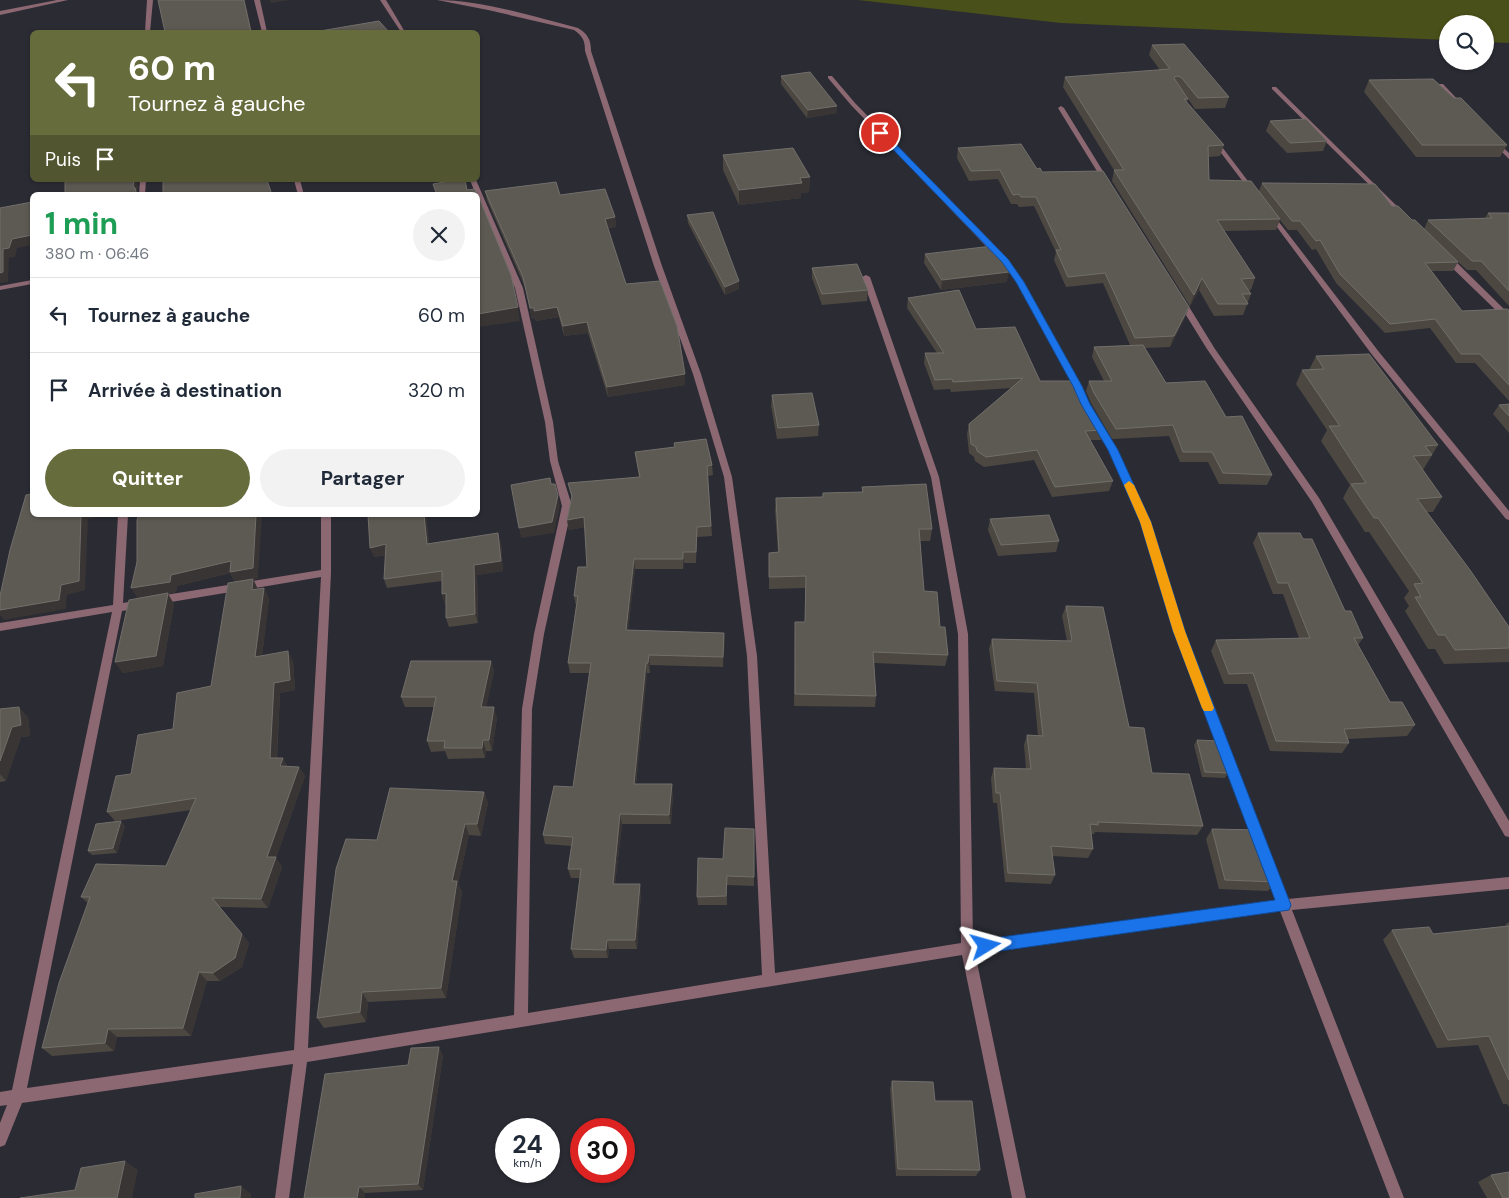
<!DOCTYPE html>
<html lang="fr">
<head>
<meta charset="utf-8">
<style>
	body { margin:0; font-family:"DM Sans",sans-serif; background:#f2f2f3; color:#1f2937; height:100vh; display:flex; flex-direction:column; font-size:19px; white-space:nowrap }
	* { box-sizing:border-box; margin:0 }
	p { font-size:16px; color:#747a83 }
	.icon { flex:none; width:28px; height:28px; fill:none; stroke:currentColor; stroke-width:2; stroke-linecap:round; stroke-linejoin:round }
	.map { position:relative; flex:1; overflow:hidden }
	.sheet { position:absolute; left:30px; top:192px; width:450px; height:325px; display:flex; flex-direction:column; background:#fff; border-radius:8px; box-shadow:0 1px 4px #0004 }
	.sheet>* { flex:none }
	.guide { position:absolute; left:30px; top:30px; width:450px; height:152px; border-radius:8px; box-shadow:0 1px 4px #0004; background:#676c3c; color:#fff; overflow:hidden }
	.buttons { position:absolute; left:1439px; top:15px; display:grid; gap:10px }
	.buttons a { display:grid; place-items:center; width:55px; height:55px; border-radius:50%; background:#fff; box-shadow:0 1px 4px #0004; font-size:25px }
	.speed { position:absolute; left:495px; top:1118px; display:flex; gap:10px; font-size:25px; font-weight:700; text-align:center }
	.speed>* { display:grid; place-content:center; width:65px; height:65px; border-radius:50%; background:#fff; box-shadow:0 1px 4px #0004; line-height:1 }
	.speed small { font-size:12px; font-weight:400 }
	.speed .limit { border:8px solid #d22; background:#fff; color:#111 }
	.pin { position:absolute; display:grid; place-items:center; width:42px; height:42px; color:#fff; margin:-21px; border:2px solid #fff; border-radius:50%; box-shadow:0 1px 5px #0007 }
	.me { position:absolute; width:55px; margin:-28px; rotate:82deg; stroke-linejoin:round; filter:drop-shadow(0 0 4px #0008) }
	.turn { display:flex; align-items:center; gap:18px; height:105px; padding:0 15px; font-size:22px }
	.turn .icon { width:65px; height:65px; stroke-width:2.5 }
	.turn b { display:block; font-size:35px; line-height:42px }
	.then { display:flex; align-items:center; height:48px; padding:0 15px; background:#0003; gap:10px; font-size:19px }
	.round { display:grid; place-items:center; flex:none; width:52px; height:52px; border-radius:26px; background:#f2f2f3 }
	.headline { display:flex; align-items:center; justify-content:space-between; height:85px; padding:0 15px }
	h1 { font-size:30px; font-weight:700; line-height:38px; color:#1e9e55 }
	.action { display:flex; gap:10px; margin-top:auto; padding:10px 15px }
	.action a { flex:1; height:58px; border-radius:30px; background:#676c3c; color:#fff; font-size:20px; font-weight:700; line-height:58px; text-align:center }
	.action a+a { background:#f2f2f3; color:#1f2937 }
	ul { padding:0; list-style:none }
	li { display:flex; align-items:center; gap:15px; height:75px; padding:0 15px; border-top:1px solid #e0e1e3 }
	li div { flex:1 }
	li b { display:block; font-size:19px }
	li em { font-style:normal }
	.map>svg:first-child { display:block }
</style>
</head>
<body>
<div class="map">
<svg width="1509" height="1198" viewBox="0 0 1509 1198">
	<rect width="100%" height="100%" fill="#2b2b34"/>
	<path fill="#4a5019" d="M858 0H1509V43L1485 42V24H1448L1447 40 1061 23Z"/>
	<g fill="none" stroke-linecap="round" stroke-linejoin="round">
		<path fill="#8c6872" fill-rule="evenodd" d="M57 0H68L0 15V11Z
			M147 0H153L150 32H145Z
			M254 0H260L267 32H262Z
			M380 0H386L405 32H401Z
			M437 0C482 0 535 17 578 28 588 34 591 40 591 51L662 266 701 374 732 477 757 656 775 973 961 943 958 634 931 477 862 277 866 275 870 277 939 477 968 634 973 941 1276 900 1261 861 1263 857 1267 856 1271 857 1288 899 1509 877V889L1292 910 1404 1198H1390L1280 911 975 953 1026 1198H1012L962 955 307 1062 289 1198H275L293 1064 22 1103 5 1145 0 1147V1123L7 1105 0 1106V1092L12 1090 112 612 0 631V623L113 605 118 515H128L123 603 140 600 145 604 140 608 122 611 27 1088 294 1050 321 577 159 604 154 600 159 596 321 570V515H331V573L308 1048 514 1015 522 709 534 634 562 506 550 461 545 422 515 288 478 198V195H476L470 180H476L523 288 553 422 558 461 572 506 544 634 532 709 528 1013 762 975 747 656 724 477 693 374 654 266 585 51C585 41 583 36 574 30L488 10Z
			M828 76H832L855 103 1008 259 1024 282 1085 393 1084 395 1081 396 1077 393 1016 282 1002 263 851 105 828 78Z
			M1439 84H1443L1459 101V103H1455L1439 86Z
			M1272 87H1276L1405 214V216H1401L1272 89Z
			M1061 106 1064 108 1109 181 1108 182 1103 181 1058 108Z
			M1212 139H1216L1254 189V191H1250L1212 141Z
			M1494 139 1509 153V159L1491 141Z
			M140 180H146L145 195H139Z
			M294 180H300L304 195H298Z
			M1268 213H1272L1379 352 1509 511V520L1506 519 1373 356 1268 215Z
			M1444 256H1450L1509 314V320H1506L1444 260Z
			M32 280V284L0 290V286Z
			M1177 297H1183L1215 349 1319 498 1509 821V837L1505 836 1312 502 1207 349 1176 299Z
			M1096 419 1099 420 1117 450 1151 522 1184 631 1266 843 1264 847 1260 848 1256 847 1254 843 1174 631 1141 522 1109 450 1092 422Z"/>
	</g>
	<path fill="#4c4841" d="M1152 45 1229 97 1225 108 1195 109 1188 99 1187 103 1224 145 1220 156 1209 157V180L1259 191 1262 183 1392 206 1424 229 1428 220 1485 218 1488 213H1509V306L1476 270H1467L1458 262 1453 271H1432L1462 311 1509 310V401L1475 363H1456L1430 328 1385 333 1336 283 1316 249 1312 250 1297 230H1288L1280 220 1276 230 1224 231 1255 278 1251 290H1248L1251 294 1243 315 1214 316 1199 290 1190 306 1112 181 1114 170 1063 87 1065 77 1160 70 1149 55Z
		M781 76 837 113 807 118 781 84Z
		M1369 80 1507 145 1500 157H1416L1364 92Z
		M1270 121 1327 141 1323 151 1287 153 1266 131Z
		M958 148 1037 169 1042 172 1189 307 1185 317 1170 347 1145 348 1166 383 1226 417 1272 475 1267 485 1219 484 1208 462H1180L1169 436 1112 439 1091 403 1086 391 1089 381H1104L1092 357 1094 347 1130 345 1103 283 1066 287 1054 260 1056 252 1034 206 1019 207 1017 204H1011L998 179 969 181 957 158Z
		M723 155 810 177 809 192 801 193V198L739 205 723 170Z
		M485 191 560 195 615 217 616 227 608 228 626 284 685 385 608 397 588 333 564 336 559 317 536 321 535 318 532 319 525 287 487 200Z
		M687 215 739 289 725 295 688 223Z
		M925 254 1007 282 941 290 924 263Z
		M812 268 868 290 867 301 822 305 812 278Z
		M908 298 976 329 1040 381 1082 395 1103 430 1101 440H1090L1113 481 1109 491 1052 497 1034 460 984 467 975 461 974 457 969 453 967 434 969 424 1011 388 951 392 950 389 934 390 924 363 925 353H937L907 308Z
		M1316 356 1438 445 1423 470H1422L1442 497 1433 512H1427L1509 627V662L1444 664 1435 649H1428L1405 611 1409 606 1404 598 1409 591 1369 532H1365L1343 498 1350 485 1321 441 1327 430 1296 384 1302 370H1309Z
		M772 395 819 425 818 436 777 439 771 406Z
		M1509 404V433L1493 414 1499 405Z
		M635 452 712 465 713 475 708 476 712 536 697 537 696 563H684L683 569H635L628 630 724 633 723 667 650 665V673H647L636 784 673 794 671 824H622L615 884 641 893 637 949H609L608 958H574L571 949 580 878H571L568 869 572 846 545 844 543 835 573 787 589 673H570L568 663 576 606 574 596 587 567 585 527 569 530 567 520 572 499 568 483 639 478Z
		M862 487 932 529 930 541H920L924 591 940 627 948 655 945 666 874 663 876 696 875 707 794 706 795 622H805V588L769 589V553L778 552 775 510 776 498 822 497 823 493 862 492Z
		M368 515H426L429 543H501L503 571 477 575 478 623 449 627 446 618V603L445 604 442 594V581L387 588 384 579 386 555 374 557Z
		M990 519 1059 541 1056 552 998 556 988 530Z
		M137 521 258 579H253L258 589 264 588 269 599 262 655 293 661 295 690 280 693 277 758H283L287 766 299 767 305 776 276 858 282 867 268 908 220 907 249 943 242 967 220 981H207L191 1036 117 1037 114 1051 52 1056 42 1048 88 903 81 897 166 866 191 810 115 821 107 812 131 774 173 729 211 686 235 582 230 573 177 586 176 592 168 594 174 604 163 666 123 673 115 662 138 598 137 562Z
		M1258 533 1303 539 1345 611 1363 638 1358 645 1390 702 1415 725 1407 736 1348 739 1349 743 1342 753 1270 751 1247 684H1224L1211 651 1216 640 1299 638 1283 594H1273L1253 543Z
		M1066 606 1152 773 1203 826 1197 835 1095 832 1094 834H1091L1093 849 1088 858 1052 856 1055 875 1051 884 1005 882 997 803H993L991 778 994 768 1026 769 1024 745 1027 735 1038 736 1034 693 995 691 989 649 992 639 1067 641 1062 616Z
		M491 661 494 671 486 707 497 718 492 751H486L485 758 448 759 445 751 431 752 427 741 434 707H405L401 697Z
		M0 709 28 717 30 736 21 737 6 781 0 782Z
		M1197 740 1228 773 1225 778 1202 777 1194 745Z
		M484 792 488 803 481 836 469 835 458 884 462 892 446 998 368 1002 366 1022 324 1028 317 1018Z
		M125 826 117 853 92 855 88 851Z
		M754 829V886L727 885V905H698L697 897 723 859Z
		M1212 829 1275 882 1268 891 1219 889 1206 839Z
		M1509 922V1107L1507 1104H1503L1478 1045 1437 1048 1383 940 1392 930 1433 934 1506 926 1505 925Z
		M443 1055 423 1190 365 1193V1198H304L408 1065Z
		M892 1081 935 1101 980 1170 976 1176H896L890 1089Z
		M1491 1175 1509 1198H1487L1478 1182Z"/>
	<path fill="#383534" d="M270 0H290L271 3Z
		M245 3 248 12 252 32H251Z
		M837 106V113L807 118 808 110Z
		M810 177 809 192 801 193V198L739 205V190L800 178Z
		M134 180H136L138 188 137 192 139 195H137L133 186Z
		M615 217 616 227 606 228 605 219Z
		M32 235V245L17 248 15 257 9 258 8 282 0 283V273L3 249 12 239Z
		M1009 272 1007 282 941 290 942 280Z
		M1202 278 1199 290 1190 306 1194 295Z
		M739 281V289L725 295V287Z
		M518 307 520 321 478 327V314Z
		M557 307 559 317 536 321 534 311Z
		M1189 307 1185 317 1170 347 1174 336Z
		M530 308H534L535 318 532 319Z
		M587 322 588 333 564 336 563 326Z
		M685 374V385L608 397 607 387Z
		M558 495 560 506 554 533 521 538 519 528Z
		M81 515H99L98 517 88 519 85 590 67 595 66 609 4 620 0 615V610Z
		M256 515H262L258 579H253L258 590 257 600 235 582 230 573 177 586 176 592 168 594 174 604 163 666 123 673 115 662 138 599 131 588 171 575Z
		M424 515H426L430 553 427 544Z
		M584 517 586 527 569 530 567 520Z
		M498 533 501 543 503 571 477 575 478 623 475 614 474 565Z
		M386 544 390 554 374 557 370 548Z
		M683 552 684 563 683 569Z
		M634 559 635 569 627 640 626 630Z
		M264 588 269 599 261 667 255 657Z
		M446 593 449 603 445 604 442 594Z
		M724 633 725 643 723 667V657Z
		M288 651 293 661 295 690 280 693 276 768 270 758 274 683Z
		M649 655 650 665V673L648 663Z
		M491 661 494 671 484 718 481 707Z
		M646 663 647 673 635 793 634 784Z
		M19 707 28 717 30 736 21 737 6 781 0 774V761Z
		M494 707 497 718 492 751 489 740Z
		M483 740 486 751 485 758 482 748Z
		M283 758 288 768 280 766Z
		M299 767 305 776 276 858 282 867 268 908 261 899 267 857Z
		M672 784 673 794 671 824 669 815Z
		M484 792 488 803 481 836 477 824Z
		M620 814 622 824 614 893 613 884Z
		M121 821 125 826 117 853 113 848Z
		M465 824 469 835 458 884 462 892 446 998 441 988 452 881Z
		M640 884 641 893 637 949 635 940Z
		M242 934 249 943 242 967 220 981 213 973Z
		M607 940 609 949 608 958 606 950Z
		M199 972 207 981 191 1036 183 1028Z
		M362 992 368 1002 366 1022 360 1012Z
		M108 1029 117 1037 114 1051 105 1043Z
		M439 1047 443 1055 423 1190 418 1184Z
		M125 1161 138 1170 132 1198H117Z
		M241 1186 251 1194V1198H240Z
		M359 1187 365 1193V1198H357Z"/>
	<path fill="#5d5953" stroke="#726f6b" d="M158 0H244L251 32H165Z
		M379 21 389 32H314Z
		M1184 44 1229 97 1198 98 1181 77 1176 76 1174 78 1188 99H1184L1224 145 1208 146 1209 180 1251 181 1280 219 1217 220 1255 278 1241 279 1251 294H1242L1248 304H1218L1202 278 1194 295 1114 170H1124L1065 77 1170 69 1152 45Z
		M810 72 837 106 808 110 781 76Z
		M1433 79 1454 98H1461L1507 145H1422L1369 80Z
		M1306 119 1327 141 1290 143 1270 121Z
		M1021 144 1037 169 1040 168 1042 172 1103 171 1189 307 1174 336 1135 338 1105 273 1068 277 1056 250H1061L1036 197H1021L1019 194 1013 195 1000 170 971 171 958 148Z
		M793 148 810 177 800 178 802 183 739 190 723 155Z
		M65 180H134L133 186 135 188 137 195H65Z
		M163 180H267L272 195H163Z
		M455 180H465L467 190 475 189 477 195H437L433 184Z
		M556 182 560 195 605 189 615 217 605 219 626 284 660 281 677 326 685 374 607 387 587 322 563 326 557 307 534 311V308H530L523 277 485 191Z
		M1262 183 1375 184 1392 206H1398L1412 220H1415L1458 262 1425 263 1462 311 1507 309 1509 310V385L1480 354H1461L1435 319 1390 324 1340 274 1320 240 1316 241 1300 221H1292Z
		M478 195 511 275 518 307 478 314Z
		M32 202V235L12 239 9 248 3 249V272L0 273V208Z
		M713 212 739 281 725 287 687 215Z
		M1488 213H1509V291L1481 261H1472L1428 220 1492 218Z
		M992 246 1009 272 942 280 925 254Z
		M857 264 868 290 822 294 812 268Z
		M959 290 976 329 1015 327 1040 381H1077L1082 395 1103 430 1085 431 1113 481 1055 487 1037 450 986 457 977 451 976 447 971 444 969 424 1023 378 953 382 952 379 935 380 925 353H944L908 298Z
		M1143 345 1166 383 1205 381 1226 417 1242 416 1272 475 1223 473 1212 452H1183L1173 425 1116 429 1094 393 1089 381H1112L1094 347Z
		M1369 354 1438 445 1425 446 1432 455 1413 456 1442 497 1417 499 1470 570 1509 627V648L1455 650 1445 635H1438L1415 597H1421L1414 584 1423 583 1378 518H1374L1351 484 1366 483 1329 426H1340L1302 370 1324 369 1316 356Z
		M812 393 819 425 778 428 772 395Z
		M1509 404V416L1499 405Z
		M706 439 712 465 707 466 711 526 697 527 696 552H683V559H634L626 630 724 633 723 657 649 655 648 663H646L634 784H672L669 815 620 814 613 884H640L635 940H607L606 950 571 949 581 869H568L573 837 543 835 554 786 573 787 591 663H568L578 596H574L578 567H587L584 517 567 520 572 496 568 483 640 477 635 452 675 447 674 443Z
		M550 478 551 484H555L558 495 552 522 519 528 511 485Z
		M926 484 932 529H919L924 591 937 592 940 627H945L948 655 873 652 876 696 795 694V622H805L806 576 769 577V553L779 552 776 498 823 497V493L863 492 862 487Z
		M32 494V515H81L79 581 61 585 59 600 0 610V596L10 550 26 495Z
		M138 515H256L253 568 230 572 231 561 171 575 170 582 131 588 137 562V521Z
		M368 515H424L427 544 498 533 501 561 474 565 475 614 446 618V593L442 594V571L384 579 386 544 370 548Z
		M1049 515 1059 541 1001 545 990 519Z
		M1258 533H1300L1303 539H1312L1345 611H1351L1363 638H1354L1390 702H1402L1415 725 1344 729 1349 743 1276 741 1253 673 1229 674 1216 640 1310 638 1288 583H1278Z
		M253 579 252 590 264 588 255 657 288 651 290 680 274 683 270 758H283L280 766 299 767 267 857H276L261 899 212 898 242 934 235 958 213 973 199 972 183 1028 108 1029 105 1043 42 1048 59 983 90 897H81L96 864 166 866 196 798 107 812 116 776 131 774 138 735 173 729 177 693 211 686 228 583Z
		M168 593 156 656 115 662 129 600Z
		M1066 606 1103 607 1129 727 1144 728 1152 773 1189 774 1203 826 1098 822V825L1090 824 1093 849 1051 846 1055 875 1008 873 1000 793H996L994 768 1031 769 1027 735 1043 736 1037 683 997 681 992 639 1072 641Z
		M411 661H491L481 707H494L489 740H483L482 748H444L445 741H427L436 697H401Z
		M19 707 21 725 12 727 0 761V709Z
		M1197 740 1219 741 1228 773 1205 772Z
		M390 788 484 792 477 824H465L452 881H457L441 988 362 992 360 1012 317 1018 336 869 346 839 377 840Z
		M121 821 113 848 88 851 96 824Z
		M725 828 754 829V877L727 876 726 896 697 897 698 858 723 859Z
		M1212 829 1258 830 1275 882 1225 880Z
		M1509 926V1080L1489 1036 1448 1040 1392 930 1429 927 1433 934Z
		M439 1047 418 1184 359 1187 357 1198H304L325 1074 408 1065 411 1048Z
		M892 1081 933 1082 935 1101H972L980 1170 898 1169Z
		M125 1161 117 1198H20L75 1190 81 1168Z
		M1509 1172V1198H1503L1491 1175Z
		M241 1186 240 1198H195V1194Z"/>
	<path fill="#1a73e8" stroke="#114b97" d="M878 131H883L1008 259 1024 282 1082 386 1090 404 1118 450 1151 522 1185 631 1291 905 1289 910 986 953 980 951 978 946 980 941 986 939 1275 900 1173 631 1140 522 1108 450 1081 404 1073 386 1016 282 1002 262 878 134Z"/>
	<path fill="#f59e0b" d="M1129 481 1134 485 1151 522 1185 631 1214 708 1212 711H1204L1202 708 1173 631 1140 522 1124 485Z"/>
</svg>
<div class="buttons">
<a><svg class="icon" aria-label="search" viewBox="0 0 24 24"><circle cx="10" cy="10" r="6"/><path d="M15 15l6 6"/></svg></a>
</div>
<div class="speed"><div>24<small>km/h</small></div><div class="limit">30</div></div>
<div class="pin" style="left:880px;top:133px;background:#d93025"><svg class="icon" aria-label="arrive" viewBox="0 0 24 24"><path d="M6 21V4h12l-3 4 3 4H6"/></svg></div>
<svg class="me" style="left:986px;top:946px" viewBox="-20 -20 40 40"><path d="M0-17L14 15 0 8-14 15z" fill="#1a73e8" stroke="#fff" stroke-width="4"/></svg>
<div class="guide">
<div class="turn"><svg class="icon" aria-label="left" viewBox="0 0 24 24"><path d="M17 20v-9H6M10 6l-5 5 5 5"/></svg><div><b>60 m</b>Tournez à gauche</div></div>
<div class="then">Puis<svg class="icon" aria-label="arrive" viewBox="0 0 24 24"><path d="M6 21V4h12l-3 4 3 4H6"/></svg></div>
</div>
<section class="sheet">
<div class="headline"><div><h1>1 min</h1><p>380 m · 06:46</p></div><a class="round"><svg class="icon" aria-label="close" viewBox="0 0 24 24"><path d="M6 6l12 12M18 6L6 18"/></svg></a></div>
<ul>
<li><svg class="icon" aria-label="left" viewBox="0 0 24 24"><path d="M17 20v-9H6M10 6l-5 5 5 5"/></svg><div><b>Tournez à gauche</b></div><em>60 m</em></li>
<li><svg class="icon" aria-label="arrive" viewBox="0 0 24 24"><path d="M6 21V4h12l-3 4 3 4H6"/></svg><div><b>Arrivée à destination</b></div><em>320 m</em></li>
</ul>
<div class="action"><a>Quitter</a><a>Partager</a></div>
</section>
</div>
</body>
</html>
